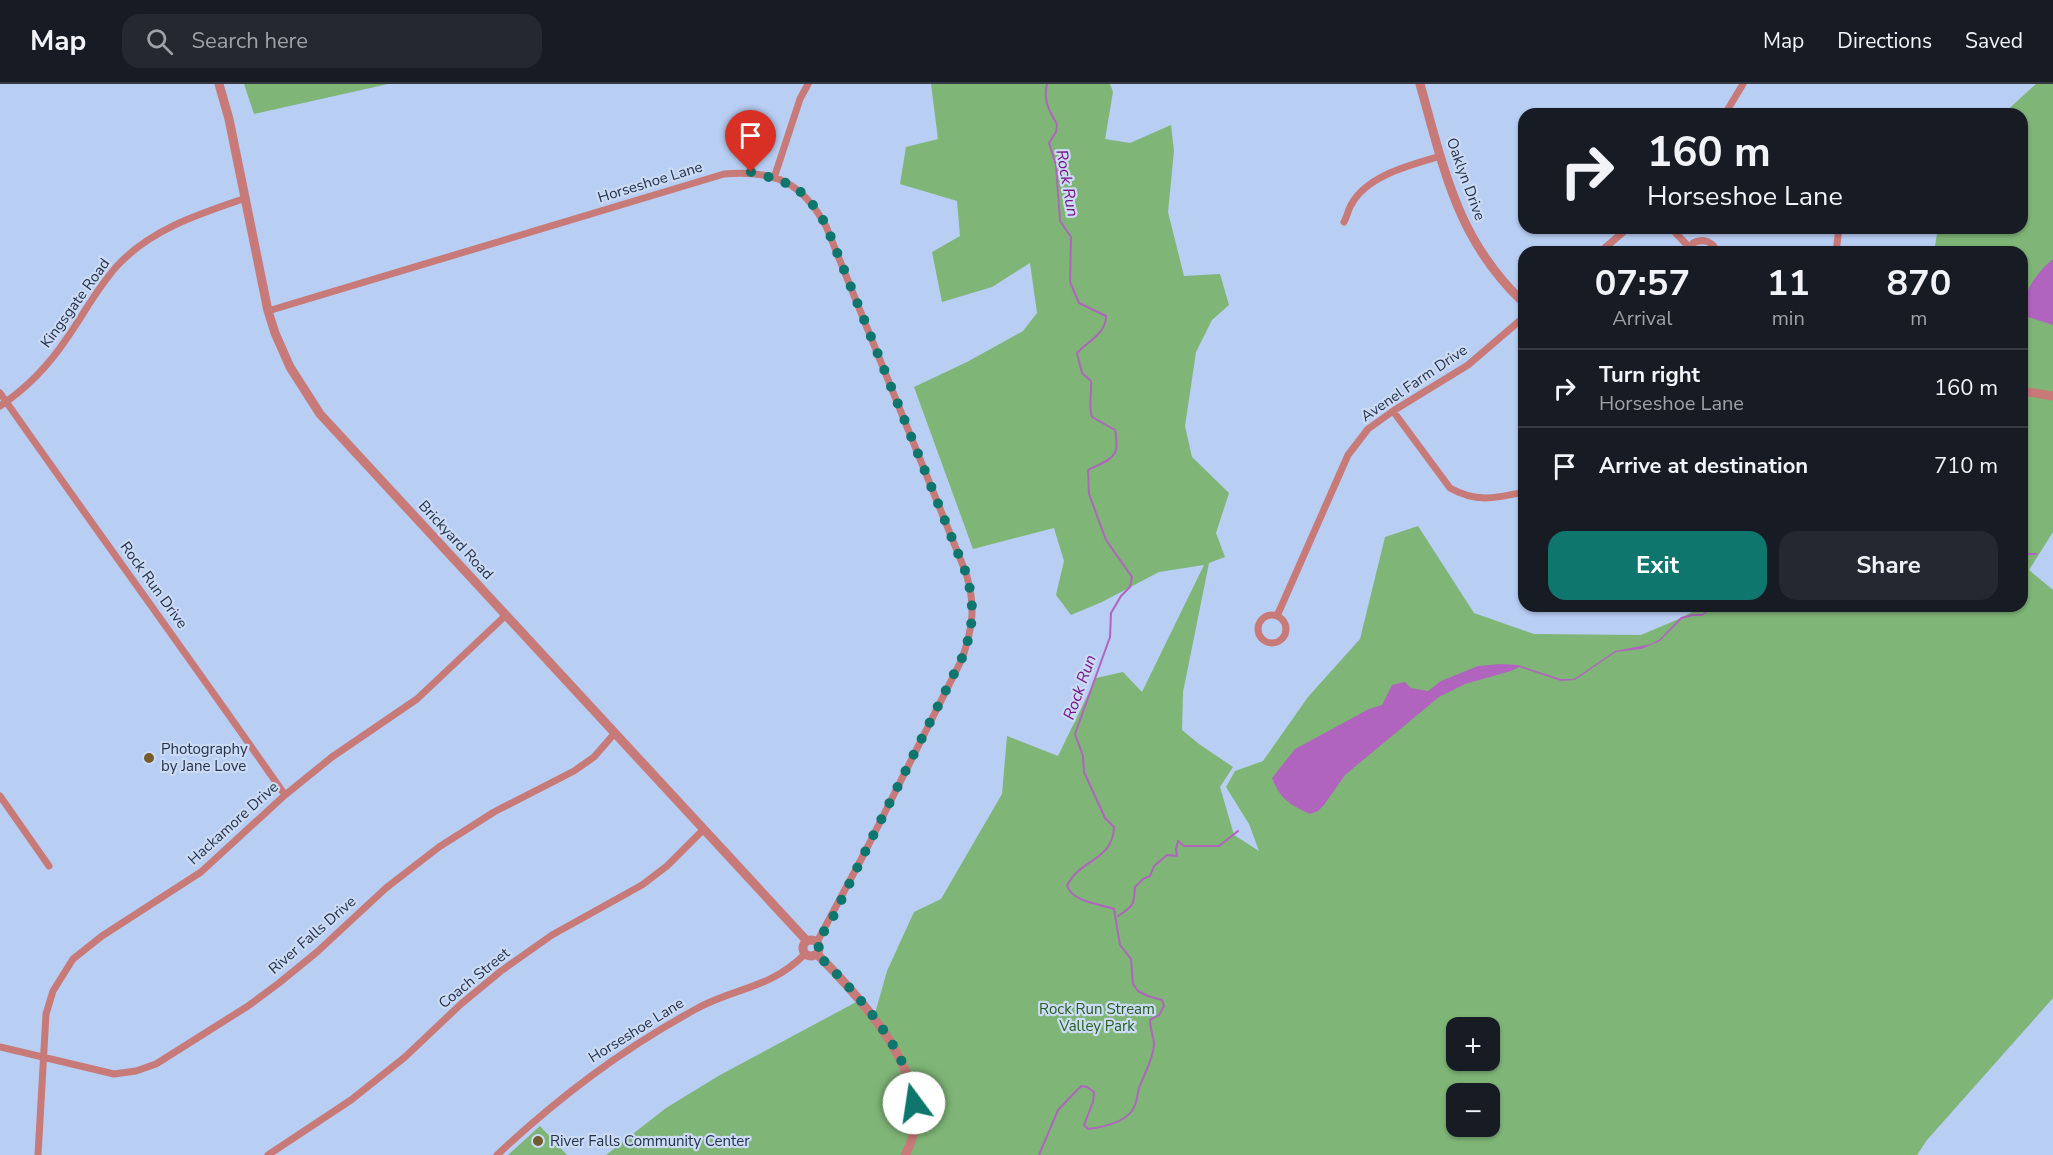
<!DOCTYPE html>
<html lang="en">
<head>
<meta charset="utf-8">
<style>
	body { margin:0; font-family:"Nunito Sans",sans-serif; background:#242831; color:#f1f3f6; height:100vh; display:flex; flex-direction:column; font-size:22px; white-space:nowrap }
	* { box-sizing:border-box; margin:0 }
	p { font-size:20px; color:#9ea1a6 }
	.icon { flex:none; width:33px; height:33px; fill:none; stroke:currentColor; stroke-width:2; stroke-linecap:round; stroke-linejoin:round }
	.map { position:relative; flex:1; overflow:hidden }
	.panel { position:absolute; left:1518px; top:162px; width:510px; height:366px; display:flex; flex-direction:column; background:#171b24; border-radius:18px; box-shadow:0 2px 4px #0004 }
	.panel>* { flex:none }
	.banner { position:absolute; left:1518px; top:24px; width:510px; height:126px; border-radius:18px; box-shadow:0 2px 4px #0004; background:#171b24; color:#f1f3f6; overflow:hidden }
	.controls { position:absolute; left:1446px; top:933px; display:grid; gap:12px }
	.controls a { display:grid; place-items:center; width:54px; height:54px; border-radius:12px; background:#171b24; box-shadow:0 2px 4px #0004; font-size:30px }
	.pin { position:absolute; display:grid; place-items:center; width:51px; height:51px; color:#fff; margin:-62px -26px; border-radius:50% 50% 50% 0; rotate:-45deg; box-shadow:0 0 6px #0007 }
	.pin .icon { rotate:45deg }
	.me { position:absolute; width:66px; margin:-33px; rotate:346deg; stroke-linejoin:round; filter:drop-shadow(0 0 4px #0008) }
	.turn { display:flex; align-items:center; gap:21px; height:126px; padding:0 30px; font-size:27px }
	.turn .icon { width:78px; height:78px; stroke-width:2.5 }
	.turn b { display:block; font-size:42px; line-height:51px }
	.eta { display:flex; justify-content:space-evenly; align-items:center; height:102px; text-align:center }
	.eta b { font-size:36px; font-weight:700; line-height:42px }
	.cta { display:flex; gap:12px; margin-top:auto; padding:12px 30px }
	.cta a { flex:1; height:69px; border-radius:18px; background:#0f766e; color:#fff; font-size:24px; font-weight:700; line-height:69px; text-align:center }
	.cta a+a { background:#242831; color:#f1f3f6 }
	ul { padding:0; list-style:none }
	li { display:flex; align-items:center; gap:18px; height:78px; padding:0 30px; border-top:2px solid #363941 }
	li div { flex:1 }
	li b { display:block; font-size:22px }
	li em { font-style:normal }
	header { display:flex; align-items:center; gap:36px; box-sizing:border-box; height:84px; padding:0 30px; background:#171b24; border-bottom:2px solid #363941 }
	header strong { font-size:28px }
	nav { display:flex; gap:33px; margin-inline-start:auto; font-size:21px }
	.search { width:420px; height:54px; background:#242831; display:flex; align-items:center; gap:15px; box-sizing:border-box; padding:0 21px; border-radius:18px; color:#9ea1a6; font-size:22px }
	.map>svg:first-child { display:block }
</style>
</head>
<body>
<header>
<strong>Map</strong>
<div class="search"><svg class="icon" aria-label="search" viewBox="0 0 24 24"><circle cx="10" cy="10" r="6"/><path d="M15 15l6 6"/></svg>Search here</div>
<nav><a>Map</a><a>Directions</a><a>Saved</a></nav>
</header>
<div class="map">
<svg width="2053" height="1071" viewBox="0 0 2053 1071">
	<rect width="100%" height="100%" fill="#b8cef3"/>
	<path fill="#7fb577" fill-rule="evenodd" d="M244 0H388L254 30Z
		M931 0H1110L1113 8 1105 55 1130 59 1171 41 1174 67 1168 128 1184 192 1220 190 1229 221 1212 236 1196 268 1185 342 1192 373 1229 409 1216 449 1225 473 1209 479 1183 608 1182 646 1199 660 1233 683 1220 703 1234 751 1259 767 1249 740 1226 703 1235 687 1263 677 1308 613 1360 555 1385 453 1418 442 1474 529 1534 550 1641 551 1681 534 1703 522H2022V168H1934L1938 144H2022V30H2003L2036 0H2053V448L2029 486 2053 506V914L1927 1056 1917 1071H606L666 1024 720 991 860 916 874 933 887 887 914 828 941 815 1002 710 1007 652 1058 672 1096 594 1123 588 1142 608 1204 481 1159 488 1102 518 1071 531 1056 511 1064 477 1054 444 973 465 914 303 967 278 1023 247 1037 229 1030 179 992 203 942 218 932 168 960 152 957 117 900 100 906 63 938 55ZM1456 944H1490V976H1456ZM1456 1010H1490V1042H1456Z
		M540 1042 567 1071H508Z"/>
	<path fill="#b164be" d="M2053 175V241L2028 233C2016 214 2038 187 2053 175Z
		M1713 522H1716L1702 532H1693L1682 535 1660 557 1641 565 1616 568 1575 596 1561 597 1519 583 1511 587 1465 600 1439 613 1345 691 1324 721 1318 727 1310 730C1289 720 1281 716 1272 694L1295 665 1369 625 1382 621 1392 601 1405 598 1411 604 1428 607 1441 597 1478 582 1500 580 1518 581 1561 595H1574L1615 567 1651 560 1660 555 1681 533 1693 530H1702Z"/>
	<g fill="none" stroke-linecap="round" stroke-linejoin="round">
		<path stroke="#b164be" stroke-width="2" d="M2022 465 2026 470H2036
			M1118 832C1133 822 1134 822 1135 803L1143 795 1150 792 1154 782 1167 771 1177 772 1176 765 1178 757 1184 762H1219L1238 747
			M1039 1071 1058 1026 1081 1002 1087 1003 1094 1008 1093 1018 1084 1041 1088 1045C1104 1043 1129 1038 1135 1021 1138 1014 1137 1006 1141 999 1146 987 1154 972 1154 959 1153 951 1150 944 1150 936L1159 931 1164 922 1162 916 1148 912 1138 907 1133 900 1131 875 1120 861 1114 825C1099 820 1073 818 1067 802 1079 775 1113 777 1114 743L1105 734 1084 688 1083 672 1075 650 1110 553 1111 529 1121 512 1130 503 1132 493 1106 456 1089 410 1088 386C1110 375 1121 375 1115 346L1092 333C1088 322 1092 309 1091 297L1082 289 1077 269C1088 257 1106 250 1106 232L1079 219 1070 198 1071 153 1060 137 1056 81 1049 59 1056 48 1057 40C1049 27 1043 16 1047 0"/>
		<path stroke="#c77a78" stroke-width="7" d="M1725 30 1743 0
			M1914 30 1915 28
			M774 94 800 15 808 0
			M1344 138C1347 133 1348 126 1351 121 1367 91 1411 81 1441 72
			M1671 144 1689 163
			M1600 168 1628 144
			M1687 168 1693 159C1703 154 1713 157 1717 168
			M1836 168 1839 144
			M268 227 724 90C774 86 801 97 826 142L966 489C976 522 973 543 962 575L864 770 817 858
			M0 309C94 443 191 576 285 711
			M0 322C27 304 49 281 67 254 84 230 97 204 117 182 151 145 199 130 246 114
			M1393 327 1450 404C1476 419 1496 414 1524 408
			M1258 545a14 14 0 1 1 28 0a14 14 0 1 1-28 0Z
			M1277 532 1348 371 1368 345 1393 327 1468 281 1524 233
			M0 712 49 782
			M0 963 114 990 136 987 156 980 248 922 279 899 317 868 386 804 439 763 494 728 574 687 594 673 614 650
			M38 1071 46 930 53 907 73 875 102 852 201 788 285 711 332 673 417 615 505 532
			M268 1071 351 1016 405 973 461 920 501 887 552 851 642 801 667 782 703 746
			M497 1071C559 1013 621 966 696 925 736 903 770 905 805 870"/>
		<path stroke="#c77a78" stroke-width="9" d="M219 0 229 35 268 227 275 249 290 283 320 330 807 857
			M1420 0C1444 85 1457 156 1524 219
			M2022 307 2053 312
			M803 864a8 8 0 1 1 16 0a8 8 0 1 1-16 0Z
			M817 870C862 915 944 1002 905 1071"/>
	</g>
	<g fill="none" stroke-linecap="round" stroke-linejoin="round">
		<path stroke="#0f766e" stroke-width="10" stroke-dasharray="0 18" d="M751 88C792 99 804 103 826 141L966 489C975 521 974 543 962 574L864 770 831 837 817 858 819 864 817 870C852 905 890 945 908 992 911 1000 912 1010 914 1019"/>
	</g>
	<g fill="#745b2c" stroke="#ccdbf4" stroke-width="2">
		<circle cx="149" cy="674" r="6"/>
		<circle cx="538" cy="1057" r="6"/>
	</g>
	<g text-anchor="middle" stroke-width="4.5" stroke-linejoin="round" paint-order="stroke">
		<g font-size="15" fill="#25324b" stroke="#ccdbf4">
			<text transform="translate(1466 95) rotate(70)" y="5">Oaklyn Drive</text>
			<text transform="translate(650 98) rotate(-17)" y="5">Horseshoe Lane</text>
			<text transform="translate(75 219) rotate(-54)" y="5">Kingsgate Road</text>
			<text transform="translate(1414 299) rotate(-34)" y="5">Avenel Farm Drive</text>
			<text transform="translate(456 456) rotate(47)" y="5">Brickyard Road</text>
			<text transform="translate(154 501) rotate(54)" y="5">Rock Run Drive</text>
			<text transform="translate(233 739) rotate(-42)" y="5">Hackamore Drive</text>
			<text transform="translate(312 851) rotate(-41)" y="5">River Falls Drive</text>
			<text transform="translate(474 894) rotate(-39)" y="5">Coach Street</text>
			<text transform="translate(636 946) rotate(-32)" y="5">Horseshoe Lane</text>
		</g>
		<g font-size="15" fill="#25324b" stroke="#ccdbf4" text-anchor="start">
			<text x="161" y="670">Photography<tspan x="161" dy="17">by Jane Love</tspan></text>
			<text x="550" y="1062">River Falls Community Center</text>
		</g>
		<g font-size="15" fill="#265e1f" stroke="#ccdbf4">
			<text x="1097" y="930">Rock Run Stream<tspan x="1097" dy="17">Valley Park</tspan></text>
		</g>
		<g font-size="16" font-style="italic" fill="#771387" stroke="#ccdbf4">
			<text transform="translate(1068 99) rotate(80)" y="6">Rock Run</text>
			<text transform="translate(1079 603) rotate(-70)" y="6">Rock Run</text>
		</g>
	</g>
</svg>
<div class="controls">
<a>+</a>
<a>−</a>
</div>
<div class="pin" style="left:751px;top:88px;background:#d93025"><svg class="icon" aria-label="arrive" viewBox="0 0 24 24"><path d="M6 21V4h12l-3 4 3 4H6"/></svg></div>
<svg class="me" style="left:914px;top:1019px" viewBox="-20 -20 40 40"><circle r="19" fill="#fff"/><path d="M0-13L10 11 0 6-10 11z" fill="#0f766e"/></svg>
<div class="banner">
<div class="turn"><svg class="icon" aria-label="right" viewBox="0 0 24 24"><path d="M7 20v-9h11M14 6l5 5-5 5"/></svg><div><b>160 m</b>Horseshoe Lane</div></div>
</div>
<section class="panel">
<div class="eta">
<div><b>07:57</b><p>Arrival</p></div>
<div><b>11</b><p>min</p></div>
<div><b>870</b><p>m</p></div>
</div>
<ul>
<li><svg class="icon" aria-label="right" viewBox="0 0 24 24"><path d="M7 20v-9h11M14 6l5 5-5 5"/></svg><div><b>Turn right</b><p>Horseshoe Lane</p></div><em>160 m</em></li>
<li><svg class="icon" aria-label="arrive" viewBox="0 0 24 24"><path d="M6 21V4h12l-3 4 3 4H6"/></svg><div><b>Arrive at destination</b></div><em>710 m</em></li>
</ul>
<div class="cta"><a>Exit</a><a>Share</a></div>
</section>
</div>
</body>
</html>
